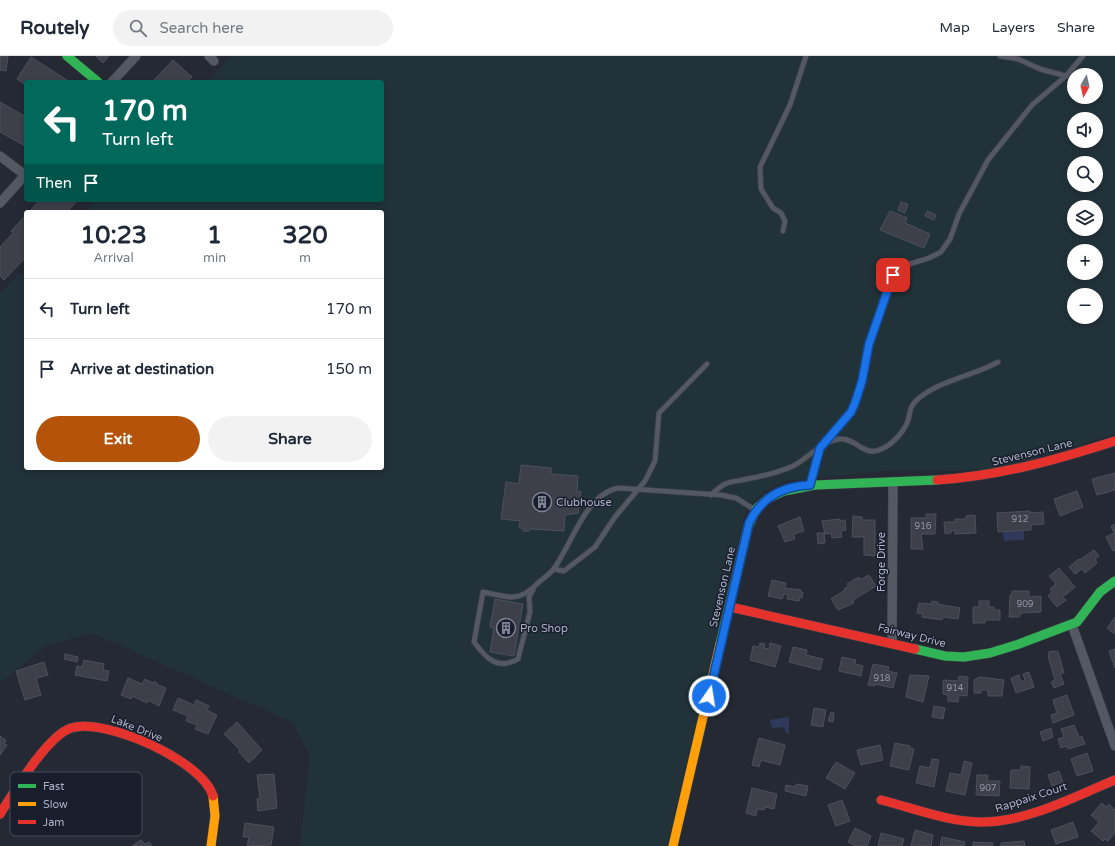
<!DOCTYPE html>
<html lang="en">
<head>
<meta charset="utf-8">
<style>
	body { margin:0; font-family:"Varela Round",sans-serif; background:#f2f2f3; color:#1f2937; height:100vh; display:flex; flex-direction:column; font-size:15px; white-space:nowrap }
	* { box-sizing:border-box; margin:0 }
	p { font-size:13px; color:#747a83 }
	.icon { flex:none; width:22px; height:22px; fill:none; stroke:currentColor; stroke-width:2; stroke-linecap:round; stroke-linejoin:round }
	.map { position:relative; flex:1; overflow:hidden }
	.panel { position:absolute; left:24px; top:154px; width:360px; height:260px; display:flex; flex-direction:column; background:#fff; border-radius:4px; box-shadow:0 2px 6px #0003 }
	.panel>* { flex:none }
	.hud { position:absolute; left:24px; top:24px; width:360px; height:122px; border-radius:4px; box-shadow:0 2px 6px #0003; background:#00695c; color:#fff; overflow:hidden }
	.needle { width:26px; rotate:188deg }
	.buttons { position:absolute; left:1067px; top:12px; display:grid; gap:8px }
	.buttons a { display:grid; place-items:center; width:36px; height:36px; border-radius:50%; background:#fff; box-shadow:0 2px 6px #0003; font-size:20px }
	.pin { position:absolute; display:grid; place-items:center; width:34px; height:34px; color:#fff; margin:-17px; border-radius:8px; box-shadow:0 2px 6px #0006 }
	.me { position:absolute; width:44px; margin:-22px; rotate:13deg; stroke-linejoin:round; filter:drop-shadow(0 0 3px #0008) }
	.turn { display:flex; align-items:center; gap:14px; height:84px; padding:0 12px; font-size:18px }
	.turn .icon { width:52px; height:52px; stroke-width:2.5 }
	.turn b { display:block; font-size:28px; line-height:34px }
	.then { display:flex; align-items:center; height:38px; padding:0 12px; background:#0003; gap:8px; font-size:15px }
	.eta { display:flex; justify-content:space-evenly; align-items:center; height:68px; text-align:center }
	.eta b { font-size:24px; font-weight:800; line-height:28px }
	.cta { display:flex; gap:8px; margin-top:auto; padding:8px 12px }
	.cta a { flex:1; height:46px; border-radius:24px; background:#b45309; color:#fff; font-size:16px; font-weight:800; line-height:46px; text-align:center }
	.cta a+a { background:#f2f2f3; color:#1f2937 }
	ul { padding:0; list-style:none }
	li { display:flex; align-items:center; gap:12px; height:60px; padding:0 12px; border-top:1px solid #e0e1e3 }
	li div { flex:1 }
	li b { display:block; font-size:15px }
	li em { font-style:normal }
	header { display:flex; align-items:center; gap:24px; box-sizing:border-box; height:56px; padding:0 20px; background:#fff; border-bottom:1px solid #e0e1e3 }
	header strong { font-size:19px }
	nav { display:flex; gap:22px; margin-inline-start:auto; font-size:14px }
	.search { width:280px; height:36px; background:#f2f2f3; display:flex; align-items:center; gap:10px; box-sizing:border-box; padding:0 14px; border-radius:22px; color:#747a83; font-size:15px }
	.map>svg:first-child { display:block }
</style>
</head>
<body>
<header>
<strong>Routely</strong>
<div class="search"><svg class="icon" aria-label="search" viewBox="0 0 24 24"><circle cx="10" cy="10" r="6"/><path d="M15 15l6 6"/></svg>Search here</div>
<nav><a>Map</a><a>Layers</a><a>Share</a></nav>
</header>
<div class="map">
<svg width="1115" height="790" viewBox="0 0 1115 790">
	<rect width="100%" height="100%" fill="#252933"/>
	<path fill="#223239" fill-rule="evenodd" d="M231 0H1115V378L1008 411 956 415 893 414 786 425 765 435 745 457 667 790H300L310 699 292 666 92 577 44 591 0 627V238L18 218 26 217V412H382V156H85L96 144H382V26H207ZM1074 19H1096V41H1074ZM1074 63H1096V85H1074ZM1074 107H1096V129H1074ZM1074 151H1096V173H1074ZM1074 195H1096V217H1074ZM1074 239H1096V261H1074Z"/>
	<path fill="#2f395b" d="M1024 475V484L1004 485 1003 476Z
		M789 661V678L785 676V671L772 672 770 664Z"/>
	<path fill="#3d4049" stroke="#4c505b" d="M0 0H8L6 15 0 14Z
		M96 0H109L103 7Z
		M31 1 70 26H26V29L17 23Z
		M173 4 192 21 187 26H152Z
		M0 46 26 61 25 90 0 76Z
		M40 144H78L67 156H29Z
		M901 146 908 148 905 157 898 154Z
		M890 155 907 162 905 167 930 178 924 192 880 174Z
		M927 155 936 159 934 164 925 160Z
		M26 159V201L4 224 0 220V191L13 177 11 175Z
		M521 409 551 412V418L578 420 577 435 581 436 578 457 565 459 564 475 530 473 529 475H523V472H519L520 465 501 463 506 426 519 428Z
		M1115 417V434L1097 439 1092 423Z
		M1077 435 1083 451 1060 460 1054 443Z
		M1030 455V457L1043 456 1044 468 1031 469V474L998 476 997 457Z
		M926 458H936L935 478H921L923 493H911V462H926Z
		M975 459 976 477 955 478V474L951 475V477L945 478 944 466H955V463H966V460Z
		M853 460 862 461V464H875V500L864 499V481H852Z
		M800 461 804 475 794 478 795 483 785 486 778 470Z
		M840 463V465L845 464 846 474 841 475 842 481 832 482 831 477 825 478 822 465Z
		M1115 468V494L1113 495 1106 481 1114 477 1111 470Z
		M817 477H824L825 487 818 488Z
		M1094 494 1099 500 1095 503 1097 507 1085 517 1082 513 1075 518 1069 511 1079 503 1080 504Z
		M1059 512 1075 531 1063 541 1066 544 1057 551 1048 540 1052 536 1050 533 1056 528 1049 520Z
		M869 519 876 530 853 544 854 547 838 554 831 543 845 534V532L849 530 847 528 859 521 860 524Z
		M772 524 786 527 785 532 801 534 800 536H803L802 542 800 541 799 545 787 543 788 539 784 538 782 543 768 540Z
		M1012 535H1029V541L1041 540V556L1021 557 1019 561H1009L1010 539H1012Z
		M495 543 523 548 514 600 490 596 494 572 490 571Z
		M932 545 938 546V548L960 552 958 563 943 561 942 564 922 561 923 558 917 557 919 547 931 548Z
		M979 545H989V551H994V554H1000V564H985V567H973V551H979Z
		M1115 561V578L1107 572Z
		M760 587 765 588 764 592 769 593 770 587 781 590 775 611 750 604 753 590 759 591Z
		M793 591 807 594 806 599 823 603 820 614 789 606Z
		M1115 593V612L1109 595Z
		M1054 595 1058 596 1064 617 1060 618 1064 628 1054 632 1051 626 1055 624 1048 600 1049 596Z
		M65 598 78 601 77 606 64 603Z
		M842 601 856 604 855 608 863 610 861 620 839 615Z
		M84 604 104 608 103 614 109 615 107 625 75 619 77 610 82 611Z
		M44 606 48 619 36 622 41 639 25 644 16 615Z
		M873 608 889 611 888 615 897 617 893 632 875 628V630L868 629Z
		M1029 616 1034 631 1016 637 1011 622 1019 619 1021 626 1025 624 1023 618Z
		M910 619 929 620 923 646 906 641Z
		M959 620 968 621 967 640 959 639 958 646 948 645V639L943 638V624L958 625Z
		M980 621 1004 624 1002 640H988V634H981V637H974V624Z
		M128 622 142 628 145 623 153 627 155 625 158 629 166 632 159 650 148 644 147 647 132 640 131 643 121 639Z
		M1067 639 1074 659 1053 667 1051 659 1057 657 1053 644Z
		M178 642 194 649 196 644 209 650 207 654 217 659 208 678 195 673 197 669 186 665 188 660 173 654Z
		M934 650 945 652 943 663 932 661Z
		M814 652 826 654 823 671 811 669Z
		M831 656 834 657 833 666 828 665Z
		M237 666 262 694 249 707 239 696 240 694 224 678Z
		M1074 669 1079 681 1082 680 1085 688 1068 693 1067 690 1061 692 1058 683 1064 681 1061 673Z
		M1051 672 1053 681 1043 685 1040 676Z
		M0 680 6 684 4 688 7 689 0 699Z
		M759 682 785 689 780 709 761 704 759 711 752 709Z
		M895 687 910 690V692L914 693 909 714 890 710Z
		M880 689 883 704 861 709 857 694Z
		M1087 697 1093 715 1077 720 1071 703Z
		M932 703 939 704 934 731 916 727 920 710 930 712Z
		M964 705 972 707 965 739 946 735 950 717 961 719Z
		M836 706 855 717 845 733 826 722Z
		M1021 710 1030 711 1029 733 1010 732 1011 714H1021Z
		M1059 715 1063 726 1052 730 1048 719Z
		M274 718 277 752 258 755 257 743 260 742 257 719Z
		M977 719H988L987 725H1000L999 740 976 739Z
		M796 728 808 730 806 740 785 735 786 729 796 731Z
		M752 732 777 738 774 753 765 751 764 754 757 753 756 760 746 757Z
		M842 744 850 765 836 770 828 749Z
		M1102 747 1106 751 1109 748 1115 754V777L1108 785 1105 783 1103 785 1091 775 1099 766 1091 759Z
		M1073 766 1078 781 1056 788 1051 774Z
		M245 767 274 771 271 789 247 790 249 781H243Z
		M855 772 871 780 867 790H856L848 786Z
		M915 774 933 779 931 790H911Z
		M881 777 904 783 902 790H878Z
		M942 781 965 786 964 790H940Z
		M141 784 145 788 149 786 152 790H132Z
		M1024 785 1025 790H1001V787Z
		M973 786 993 787 992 790H973Z"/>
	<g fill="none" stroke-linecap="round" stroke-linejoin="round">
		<defs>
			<path id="lane" d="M1000 0 1018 3 1040 13 1066 20
				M783 175 785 165 781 157 773 152 761 133 760 111 790 49 806 0
				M810 428 820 392 851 356 855 347 862 325 869 288 896 214 900 211 929 202 941 196 950 183 959 158 988 104 1032 49 1066 20 1083 0
				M711 439C715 435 719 432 723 429 729 425 740 425 747 423 763 420 778 417 793 410 809 402 821 385 840 383 856 382 863 400 879 394 891 390 902 378 907 367 910 361 909 352 914 347 932 326 974 320 998 306
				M554 513 564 515 595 491 615 461 645 425 655 405 659 357 707 308
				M533 534 529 541 530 556 518 603C497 615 486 602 474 586L483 536C492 538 504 541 513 541 522 541 531 534 537 528 543 522 550 519 555 511 572 487 586 438 618 432L721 439 736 442 755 454"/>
			<path id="street" d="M209 0 214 5
				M112 26 136 0
				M0 100 25 119
				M0 147 26 118
				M1072 569 1115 690
				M892 586 893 426"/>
			<path id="fast" d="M67 0 98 26
				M720 588 748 471 757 452 767 443 784 435 815 429 937 424
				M915 593 945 600 964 601 990 597 1019 588 1077 566 1100 536 1115 525"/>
			<path id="slow" d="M211 790 215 760 213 740
				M673 790 720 588"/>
			<path id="jam" d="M937 424C999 420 1056 404 1115 385
				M730 551 915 593
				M881 744C913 752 946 765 979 766 1026 767 1073 741 1115 724
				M0 758C14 736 47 680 71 672 105 661 203 705 213 740"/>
		</defs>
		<use href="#lane" stroke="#41444c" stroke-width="6"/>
		<use href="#street" stroke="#41444c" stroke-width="10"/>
		<use href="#fast" stroke="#41444c" stroke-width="10"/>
		<use href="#slow" stroke="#41444c" stroke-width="10"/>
		<use href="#jam" stroke="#41444c" stroke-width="10"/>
		<use href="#lane" stroke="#545862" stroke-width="4.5"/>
		<use href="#street" stroke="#545862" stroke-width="9"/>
		<use href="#fast" stroke="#30b455" stroke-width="9"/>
		<use href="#slow" stroke="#ff9f0a" stroke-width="9"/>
		<use href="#jam" stroke="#e5322d" stroke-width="9"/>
	</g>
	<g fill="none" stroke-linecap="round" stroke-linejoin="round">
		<defs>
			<path id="route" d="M709 640 749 467C761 442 782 430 810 429L820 392 851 356 855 347 862 325 869 288 893 219"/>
		</defs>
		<use href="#route" stroke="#114b97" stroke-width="10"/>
		<use href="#route" stroke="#1a73e8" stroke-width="7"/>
	</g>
	<defs>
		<symbol id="building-ring" viewBox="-11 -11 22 22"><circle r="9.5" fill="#191e2d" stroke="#7d8393" stroke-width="1.5"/><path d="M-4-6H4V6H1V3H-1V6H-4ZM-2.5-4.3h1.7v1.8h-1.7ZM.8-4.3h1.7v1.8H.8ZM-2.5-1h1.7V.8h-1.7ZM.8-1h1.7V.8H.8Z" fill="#7d8393"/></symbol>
	</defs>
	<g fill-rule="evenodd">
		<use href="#building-ring" x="531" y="435" width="22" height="22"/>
		<use href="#building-ring" x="495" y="561" width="22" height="22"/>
	</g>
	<g text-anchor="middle" stroke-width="3" stroke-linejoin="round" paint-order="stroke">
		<g font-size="9" fill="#9196a7">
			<text x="1020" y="466">912</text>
			<text x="923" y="473">916</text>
			<text x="1025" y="551">909</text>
			<text x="882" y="625">918</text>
			<text x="955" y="635">914</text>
			<text x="988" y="735">907</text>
		</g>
		<g font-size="11" fill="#adb3c6" stroke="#191e2d">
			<text transform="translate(1032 396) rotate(-14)" y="4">Stevenson Lane</text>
			<text transform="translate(881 506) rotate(-90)" y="4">Forge Drive</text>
			<text transform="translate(722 531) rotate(-77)" y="4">Stevenson Lane</text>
			<text transform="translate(912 579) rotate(14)" y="4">Fairway Drive</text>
			<text transform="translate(137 672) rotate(22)" y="4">Lake Drive</text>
			<text transform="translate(1031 741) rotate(-18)" y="4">Rappaix Court</text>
		</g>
		<g font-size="11" fill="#adb3c6" stroke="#191e2d" text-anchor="start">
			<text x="556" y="450">Clubhouse</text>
			<text x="520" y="576">Pro Shop</text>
		</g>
	</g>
	<rect x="10" y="716" width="132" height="64" rx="6" fill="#191e2d" stroke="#454b5b" stroke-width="1"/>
	<rect x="18" y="728" width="18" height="4" fill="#30b455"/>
	<rect x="18" y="746" width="18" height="4" fill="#ff9f0a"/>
	<rect x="18" y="764" width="18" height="4" fill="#e5322d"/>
	<g font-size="11" fill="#adb3c6">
		<text x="43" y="734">Fast</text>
		<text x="43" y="752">Slow</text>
		<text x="43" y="770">Jam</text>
	</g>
</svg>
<div class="buttons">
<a><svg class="needle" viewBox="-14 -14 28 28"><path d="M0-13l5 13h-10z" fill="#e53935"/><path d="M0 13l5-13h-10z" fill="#747a83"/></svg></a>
<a><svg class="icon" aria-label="sound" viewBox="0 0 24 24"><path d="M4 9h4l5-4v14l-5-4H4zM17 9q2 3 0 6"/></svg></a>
<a><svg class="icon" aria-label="search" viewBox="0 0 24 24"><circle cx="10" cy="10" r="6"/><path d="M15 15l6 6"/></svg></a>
<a><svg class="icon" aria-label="layers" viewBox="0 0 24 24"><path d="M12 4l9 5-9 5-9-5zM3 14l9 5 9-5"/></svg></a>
<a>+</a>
<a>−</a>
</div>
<div class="pin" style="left:893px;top:219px;background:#d93025"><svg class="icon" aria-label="arrive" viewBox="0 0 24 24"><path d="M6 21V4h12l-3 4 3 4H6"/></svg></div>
<svg class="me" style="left:709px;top:640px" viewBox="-20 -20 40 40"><circle r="17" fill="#1a73e8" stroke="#fff" stroke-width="3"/><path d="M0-11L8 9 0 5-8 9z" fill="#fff"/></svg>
<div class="hud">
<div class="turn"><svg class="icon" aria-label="left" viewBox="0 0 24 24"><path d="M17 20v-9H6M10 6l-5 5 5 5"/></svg><div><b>170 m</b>Turn left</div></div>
<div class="then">Then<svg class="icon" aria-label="arrive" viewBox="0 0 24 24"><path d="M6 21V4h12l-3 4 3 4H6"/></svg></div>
</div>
<section class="panel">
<div class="eta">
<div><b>10:23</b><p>Arrival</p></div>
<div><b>1</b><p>min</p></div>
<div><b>320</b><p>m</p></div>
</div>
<ul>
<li><svg class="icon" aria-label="left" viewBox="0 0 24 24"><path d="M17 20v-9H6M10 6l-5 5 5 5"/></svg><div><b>Turn left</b></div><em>170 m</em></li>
<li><svg class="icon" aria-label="arrive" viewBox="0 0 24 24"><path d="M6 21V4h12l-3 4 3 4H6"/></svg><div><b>Arrive at destination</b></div><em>150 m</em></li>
</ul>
<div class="cta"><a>Exit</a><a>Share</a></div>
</section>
</div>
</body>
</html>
